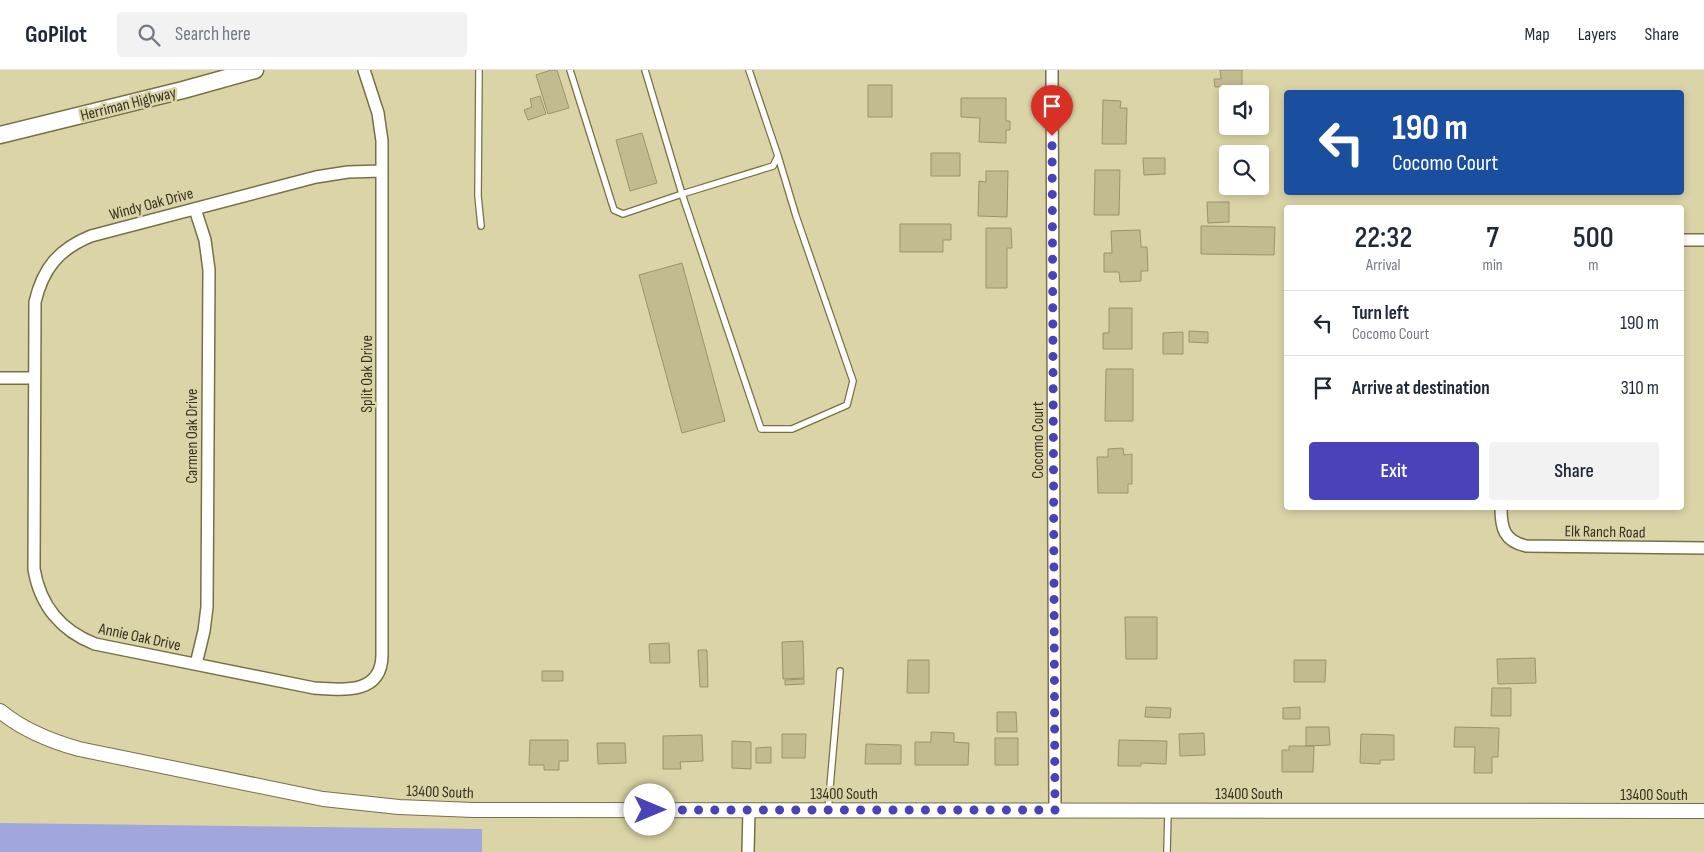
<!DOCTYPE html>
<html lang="en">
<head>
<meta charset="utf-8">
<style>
	body { margin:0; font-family:"Sofia Sans Condensed",sans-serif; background:#f2f2f3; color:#1f2937; height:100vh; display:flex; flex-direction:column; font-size:19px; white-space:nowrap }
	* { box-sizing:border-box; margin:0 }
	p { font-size:16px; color:#747a83 }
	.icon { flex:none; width:28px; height:28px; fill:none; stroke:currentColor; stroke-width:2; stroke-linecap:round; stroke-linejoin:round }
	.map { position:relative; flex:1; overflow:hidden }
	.sheet { position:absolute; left:1284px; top:135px; width:400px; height:305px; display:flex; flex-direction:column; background:#fff; border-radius:5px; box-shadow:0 2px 8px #0003 }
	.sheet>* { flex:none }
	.top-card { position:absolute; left:1284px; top:20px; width:400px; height:105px; border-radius:5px; box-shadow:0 2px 8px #0003; background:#1a4fa0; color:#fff; overflow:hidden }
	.buttons { position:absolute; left:1219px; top:15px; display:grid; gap:10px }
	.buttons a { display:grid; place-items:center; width:50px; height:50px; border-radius:5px; background:#fff; box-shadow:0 2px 8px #0003; font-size:25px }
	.pin { position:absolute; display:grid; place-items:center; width:42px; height:42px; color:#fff; margin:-51px -21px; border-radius:50% 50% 50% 0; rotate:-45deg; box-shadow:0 0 5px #0007 }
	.pin .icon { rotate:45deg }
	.me { position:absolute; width:55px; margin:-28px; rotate:90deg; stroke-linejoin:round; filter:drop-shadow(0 0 4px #0008) }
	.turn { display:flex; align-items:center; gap:18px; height:105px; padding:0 25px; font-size:22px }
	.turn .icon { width:65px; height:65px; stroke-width:2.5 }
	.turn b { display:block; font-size:35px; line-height:42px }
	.eta { display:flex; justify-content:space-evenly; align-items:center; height:85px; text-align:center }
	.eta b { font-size:30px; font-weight:600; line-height:35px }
	.cta { display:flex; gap:10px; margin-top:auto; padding:10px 25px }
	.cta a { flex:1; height:58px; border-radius:5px; background:#4a42b8; color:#fff; font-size:20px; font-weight:600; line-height:58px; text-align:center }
	.cta a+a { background:#f2f2f3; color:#1f2937 }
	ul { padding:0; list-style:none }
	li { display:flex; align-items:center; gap:15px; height:65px; padding:0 25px; border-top:1px solid #e0e1e3 }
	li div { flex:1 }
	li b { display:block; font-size:19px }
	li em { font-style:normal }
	header { display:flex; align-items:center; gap:30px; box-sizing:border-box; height:70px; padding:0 25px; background:#fff; border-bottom:1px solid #e0e1e3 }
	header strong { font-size:24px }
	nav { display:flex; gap:28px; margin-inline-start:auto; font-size:18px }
	.search { width:350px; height:45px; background:#f2f2f3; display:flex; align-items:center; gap:12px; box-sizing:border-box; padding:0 18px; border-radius:5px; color:#747a83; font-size:19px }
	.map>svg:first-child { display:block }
</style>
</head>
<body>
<header>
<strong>GoPilot</strong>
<div class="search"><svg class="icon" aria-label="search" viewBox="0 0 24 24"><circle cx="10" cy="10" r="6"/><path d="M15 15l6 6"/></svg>Search here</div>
<nav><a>Map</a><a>Layers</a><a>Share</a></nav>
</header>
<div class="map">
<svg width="1704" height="782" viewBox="0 0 1704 782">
	<rect width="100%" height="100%" fill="#dbd4a7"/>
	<path fill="#a1a7dd" d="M0 753 482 759V782H0Z"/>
	<path fill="#c2bb8f" stroke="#9b9469" d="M551 0H557L569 38 548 44 536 5Z
		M1220 0H1242V16L1215 17 1214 9H1221Z
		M868 15H892V47H868Z
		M540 26 546 44 528 50 524 40 532 37 530 29Z
		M961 28H1006V51H1010V60H1006V73L979 72 980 48 961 47Z
		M1103 30 1121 31 1120 38H1127L1126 74H1102Z
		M642 63 657 113 630 121 616 70Z
		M931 83H960V106H931Z
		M1143 88H1165V104L1144 105Z
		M1095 100H1120L1119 145H1094Z
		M986 101H1008L1007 147 978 146 979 111 986 112Z
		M1207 132H1229V152L1208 153Z
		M900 154H951V170H943V182H900Z
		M1201 156 1275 157 1274 185 1201 184Z
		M986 158H1011L1012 178H1007V218H986Z
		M1140 160 1141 177H1147L1148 201H1141V211L1120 212 1119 202H1104V183H1112L1111 161Z
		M682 193 725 351 682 363 639 205Z
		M1109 238H1132V279H1103V263H1109Z
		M1189 261 1208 262V273L1189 272Z
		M1183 262V284H1163V263Z
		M1106 299H1133V351H1105Z
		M1123 378 1124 385 1132 384V414H1128V423H1098L1097 387H1108V379Z
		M1125 547H1157V589H1126Z
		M803 571 804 608 783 609 782 572Z
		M669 573 670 593H650L649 574Z
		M698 580H707L708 617H700Z
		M1535 588 1536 613 1498 614 1497 589Z
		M908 590H929V623H907Z
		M1294 590H1326L1325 612H1294Z
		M542 601H563V611H542Z
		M804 609V614L785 615V610Z
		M1492 618H1511V646H1491Z
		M1146 637 1171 638 1170 648 1145 647Z
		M1300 637V649H1283V638Z
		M997 642H1016L1017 662H997Z
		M1306 657H1329L1330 675 1306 676Z
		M1455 657 1499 658 1498 687H1492V703H1474L1475 677H1454Z
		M931 662 954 663V672L969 673 968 695H915V672H931Z
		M1204 663 1205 685 1180 686 1179 664Z
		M782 664H806L805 688H782Z
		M1361 664 1394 665V690H1380V694L1360 693Z
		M702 665 703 691 680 692 681 699H663V666Z
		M995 668H1018V695H995Z
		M530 670H568V691H559V700H544V695H529Z
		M1119 670 1167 671 1166 694 1141 693V696H1118Z
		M732 671 751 672V699L732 698Z
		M597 673H625L626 693 598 694Z
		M866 674 901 675V694H865Z
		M1289 676H1314L1313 702H1282V680H1289Z
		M771 677V693H756V678Z"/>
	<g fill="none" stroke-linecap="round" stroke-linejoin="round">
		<defs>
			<path id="service" d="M479 0 478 126 481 156
				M570 0 614 140 623 144 682 124 645 0
				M749 0 778 86 773 96 682 124 761 359H792L847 335 853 311 796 146 778 86
				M828 740 840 601
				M1167 782 1168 741"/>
			<path id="minor" d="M364 0 378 43 382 71V586C381 625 342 620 314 618L95 574C61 561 40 535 34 499L35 232C43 198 59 179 91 166L316 107 348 102 382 101
				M1052 0 1055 740
				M195 139 205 170 209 200 207 537 204 561 196 594
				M1681 170H1704
				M0 308H34
				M1501 438C1501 458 1504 471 1526 476L1704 478
				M748 782 749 740"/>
			<path id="tertiary" d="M0 641C23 660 50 671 79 679L323 729 399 737 473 740 1704 741"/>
			<path id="secondary" d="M0 65 183 20 255 0"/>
		</defs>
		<use href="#service" stroke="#777046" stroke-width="8"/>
		<use href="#minor" stroke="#777046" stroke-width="14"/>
		<use href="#tertiary" stroke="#777046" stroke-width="16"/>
		<use href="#secondary" stroke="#777046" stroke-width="19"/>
		<use href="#service" stroke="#fff" stroke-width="5.5"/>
		<use href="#minor" stroke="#fff" stroke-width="11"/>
		<use href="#tertiary" stroke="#fff" stroke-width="14"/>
		<use href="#secondary" stroke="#fff" stroke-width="16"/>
	</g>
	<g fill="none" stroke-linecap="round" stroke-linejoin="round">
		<path stroke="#4a42b8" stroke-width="9" stroke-dasharray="0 16.2" d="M650 740H1055L1052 66"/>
	</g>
	<g text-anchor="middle" stroke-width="5" stroke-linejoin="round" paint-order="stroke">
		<g font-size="16" fill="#353120" stroke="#dbd4a7">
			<text transform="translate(128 33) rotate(-14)" y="6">Herriman Highway</text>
			<text transform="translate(151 133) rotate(-15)" y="6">Windy Oak Drive</text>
			<text transform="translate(366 304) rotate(-90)" y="6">Split Oak Drive</text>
			<text transform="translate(191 366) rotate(-90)" y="6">Carmen Oak Drive</text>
			<text transform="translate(1037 370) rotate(-90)" y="6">Cocomo Court</text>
			<text transform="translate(1605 461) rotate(1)" y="6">Elk Ranch Road</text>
			<text transform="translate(140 566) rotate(12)" y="6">Annie Oak Drive</text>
			<text transform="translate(440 721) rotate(2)" y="6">13400 South</text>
			<text x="844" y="729">13400 South</text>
			<text x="1249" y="729">13400 South</text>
			<text x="1654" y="730">13400 South</text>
		</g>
	</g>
</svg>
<div class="buttons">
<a><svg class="icon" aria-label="sound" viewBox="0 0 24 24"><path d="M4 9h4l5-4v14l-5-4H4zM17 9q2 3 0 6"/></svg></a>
<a><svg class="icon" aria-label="search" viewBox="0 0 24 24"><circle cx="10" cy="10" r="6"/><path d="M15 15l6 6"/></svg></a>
</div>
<div class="pin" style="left:1052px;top:66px;background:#d93025"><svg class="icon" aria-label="arrive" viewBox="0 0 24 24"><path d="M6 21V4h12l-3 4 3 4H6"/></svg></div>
<svg class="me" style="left:650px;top:740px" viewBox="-20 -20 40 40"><circle r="19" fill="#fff"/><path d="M0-13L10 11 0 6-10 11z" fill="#4a42b8"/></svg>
<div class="top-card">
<div class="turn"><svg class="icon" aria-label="left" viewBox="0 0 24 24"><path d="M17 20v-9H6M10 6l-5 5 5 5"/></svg><div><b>190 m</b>Cocomo Court</div></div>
</div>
<section class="sheet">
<div class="eta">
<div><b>22:32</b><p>Arrival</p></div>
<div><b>7</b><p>min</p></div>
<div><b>500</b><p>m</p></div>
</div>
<ul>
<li><svg class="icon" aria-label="left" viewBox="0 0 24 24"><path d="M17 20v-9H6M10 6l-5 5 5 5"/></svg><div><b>Turn left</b><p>Cocomo Court</p></div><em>190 m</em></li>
<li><svg class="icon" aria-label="arrive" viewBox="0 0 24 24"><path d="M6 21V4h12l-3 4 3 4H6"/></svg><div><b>Arrive at destination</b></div><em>310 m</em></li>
</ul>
<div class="cta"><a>Exit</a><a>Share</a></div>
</section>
</div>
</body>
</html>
